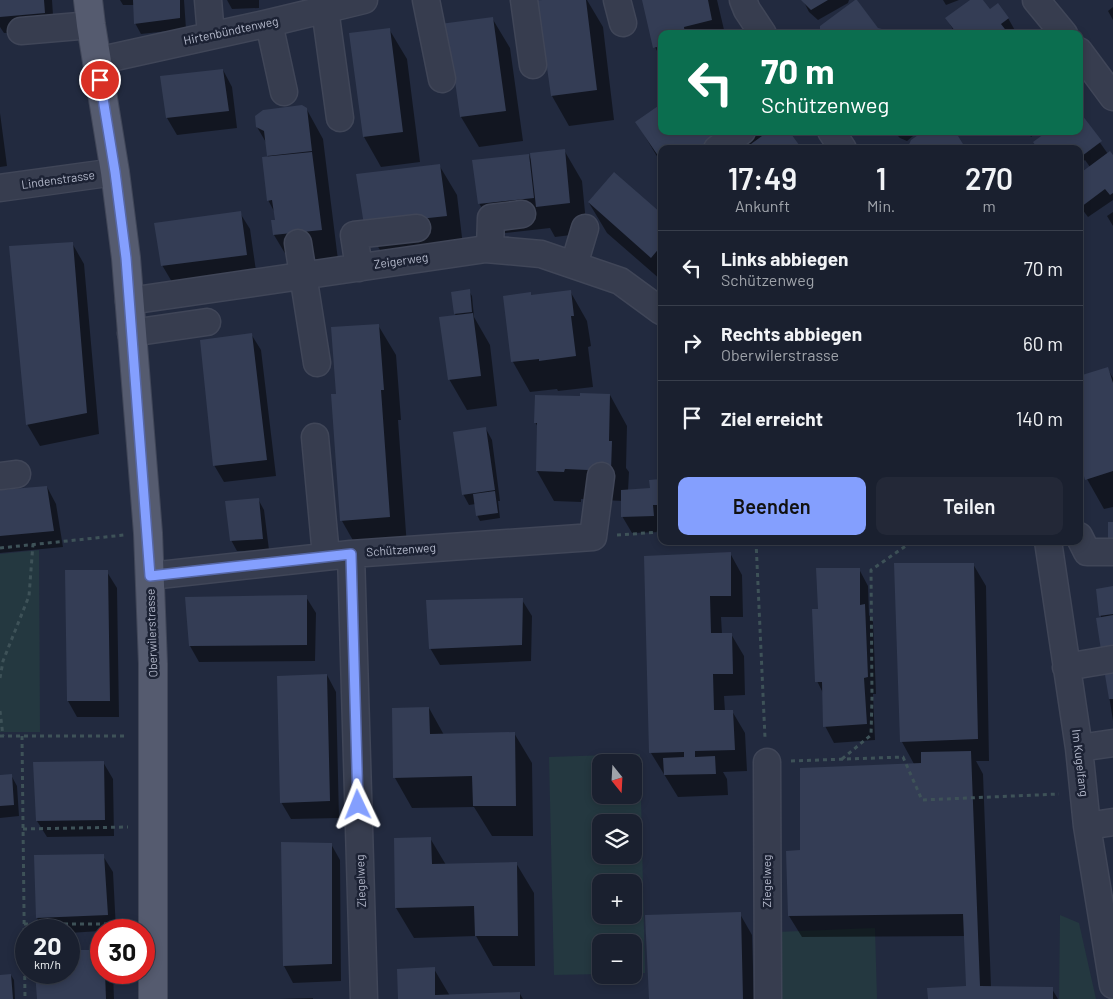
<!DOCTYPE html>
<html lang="de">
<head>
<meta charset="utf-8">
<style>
	body { margin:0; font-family:Barlow,sans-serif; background:#232837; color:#f1f3f6; height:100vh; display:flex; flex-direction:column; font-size:19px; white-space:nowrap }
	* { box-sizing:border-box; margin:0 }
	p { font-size:16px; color:#9fa3aa }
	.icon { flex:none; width:28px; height:28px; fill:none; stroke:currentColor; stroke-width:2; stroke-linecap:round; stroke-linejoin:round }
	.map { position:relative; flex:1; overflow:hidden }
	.side { position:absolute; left:658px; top:145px; width:425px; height:400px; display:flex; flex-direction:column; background:#1a202f; border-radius:10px; box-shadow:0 2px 8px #0003,0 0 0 1px #383e4b }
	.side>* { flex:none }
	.top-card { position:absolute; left:658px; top:30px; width:425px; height:105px; border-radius:10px; box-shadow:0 2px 8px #0003,0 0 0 1px #383e4b; background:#0b6e4f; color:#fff; overflow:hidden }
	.needle { width:32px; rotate:162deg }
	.tools { position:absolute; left:592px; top:754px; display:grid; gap:10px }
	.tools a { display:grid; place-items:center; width:50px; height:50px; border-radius:10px; background:#1a202f; box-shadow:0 2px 8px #0003,0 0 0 1px #383e4b; font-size:25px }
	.speed { position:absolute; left:15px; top:919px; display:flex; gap:10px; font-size:25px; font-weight:700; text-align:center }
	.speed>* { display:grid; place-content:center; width:65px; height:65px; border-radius:50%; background:#1a202f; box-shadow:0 2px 8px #0003,0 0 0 1px #383e4b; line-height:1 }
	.speed small { font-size:12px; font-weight:400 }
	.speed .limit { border:8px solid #d22; background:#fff; color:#111 }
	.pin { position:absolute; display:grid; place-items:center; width:42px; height:42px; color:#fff; margin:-21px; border:2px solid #fff; border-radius:50%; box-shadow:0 1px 5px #0007 }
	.me { position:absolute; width:55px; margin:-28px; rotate:358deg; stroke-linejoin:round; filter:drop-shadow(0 0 4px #0008) }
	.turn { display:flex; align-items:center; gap:18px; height:105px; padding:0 20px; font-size:22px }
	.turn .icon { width:65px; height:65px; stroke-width:2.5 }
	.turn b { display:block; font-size:35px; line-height:42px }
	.eta { display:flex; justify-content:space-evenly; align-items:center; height:85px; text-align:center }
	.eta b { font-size:30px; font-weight:600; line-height:35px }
	.action { display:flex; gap:10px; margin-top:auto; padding:10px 20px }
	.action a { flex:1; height:58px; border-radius:10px; background:#849ffe; color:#111; font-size:20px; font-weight:600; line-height:58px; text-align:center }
	.action a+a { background:#232837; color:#f1f3f6 }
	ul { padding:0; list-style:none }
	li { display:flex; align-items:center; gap:15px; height:75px; padding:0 20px; border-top:1px solid #383e4b }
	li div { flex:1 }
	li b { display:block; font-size:19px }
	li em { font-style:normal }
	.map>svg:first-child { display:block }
</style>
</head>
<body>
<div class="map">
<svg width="1113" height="999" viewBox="0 0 1113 999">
	<rect width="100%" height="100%" fill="#222a3f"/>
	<path fill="#243840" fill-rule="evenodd" d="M39 550 40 732H0V554Z
		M640 754 645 973H634V942H601V974L554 975 549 757ZM601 762H634V795H601ZM601 822H634V855H601ZM601 882H634V915H601Z
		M1060 915 1079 923 1096 999H1059Z
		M875 928 877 999H778L776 932Z"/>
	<path fill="#0007" d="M0 0H52L54 30 4 33 0 27Z
		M120 0H184L186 29 141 34 135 23 134 5H123Z
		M227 0H259V8L232 9Z
		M555 0H587L603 27 614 120 569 126 552 96 547 59 536 39Z
		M643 0H717L725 34H661V59L655 47Z
		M803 0H849L848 3 818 20 809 12Z
		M943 0H959L946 5Z
		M972 0H981L990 11 1008 18 1017 34H954L955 33 947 19Z
		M1113 7V20L1108 11Z
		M492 18 510 48 523 141 479 147 461 117 456 79 445 60Z
		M389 29 407 59 420 162 381 167 364 137Z
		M223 70 232 87 237 128 177 135 167 118 162 77Z
		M661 105V131H788L800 149H661V163L637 123Z
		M306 108 323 139 338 260 292 265 274 235 276 221 275 213 268 200V158L267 144 257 127Z
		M0 113 7 166 0 167Z
		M1079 113 1108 154 1113 157V200L1088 217 1079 205V175L1090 167 1085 160 1079 165Z
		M893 131H919L907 141 900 138Z
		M1027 131H1039L1031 137Z
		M564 150 582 181 587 233 555 237 550 228 496 234 479 203 529 155 532 161Z
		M439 165 457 195 463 246 383 255 365 225Z
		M614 174 661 215V280L607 233 589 203Z
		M1113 212V226L1107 216Z
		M240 213 250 229 256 271 172 282 162 265Z
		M72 243 84 264 99 434 40 446 27 424Z
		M469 291 472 296 474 317 490 345 497 406 467 410 449 379 456 316 455 314Z
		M570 291 587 321 591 346 588 347 593 387 558 391 557 389 530 392 513 362 530 294 532 296Z
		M378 325 396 355 401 420H398L407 547 359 551 342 521 332 395H338Z
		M1079 327 1082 333 1079 336Z
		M251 334 261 350 276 476 224 482 214 465Z
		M1107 368 1113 378V507L1104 509 1087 479 1079 454V377Z
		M610 395 627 426 626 468 629 472 628 491 652 490 650 481 661 480V532L632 533 622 516 623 501 581 499V502L554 501 537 471 538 427 535 422 581 397Z
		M486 429 492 440 500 501H498L500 518 480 521 477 515 476 504 469 505 463 494Z
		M47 487 56 504 63 547 0 553V491Z
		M258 499 264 510 269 550 237 551 231 540Z
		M730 553 742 575 743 617H721L722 634H731L744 656 745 695 724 696 725 711H732L745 733 747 771 723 772 727 779 728 795 678 797 651 753 645 557Z
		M895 564H973L986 586 989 761H976L983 774 991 987 1052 989 1058 999H929L967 987 965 936 802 937 789 916 802 851 914 764 902 742Z
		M859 569 868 586 869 615 873 622 876 694H873L875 740 834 743 825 726 823 693 817 681 819 610Z
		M107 572 117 588 119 717H77L68 701Z
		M1113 588V660L1101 617 1097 590Z
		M306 597 316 613 315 661 199 662 190 646Z
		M522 600 532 616 531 661 440 665 430 648Z
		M1113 669V721L1105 670Z
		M327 675 336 692 339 818 291 819 281 802Z
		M429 708 444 735 514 733 532 763 533 836H492L474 807 412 808 395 778 393 709Z
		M103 762 113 779 114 836 47 837 37 821Z
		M11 775 17 786 19 816 0 818V776Z
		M430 838 446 865 516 863 534 893 535 966H493L476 936 414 938 396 908Z
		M283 843 331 844 340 860 341 981 293 983 284 966Z
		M103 856 113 872 116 930 69 933V930H45L37 918Z
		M740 914 752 935 754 999H650Z
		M69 951H101V972H113L114 999H38L69 972Z
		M434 969 450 996 520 994 523 999H399Z
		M11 975 14 980 15 999H0V976Z
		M313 998V999H279Z"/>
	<path fill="#343d55" d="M0 0H44L45 13 0 17Z
		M133 0H180V18L134 24Z
		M542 0H586L597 90 551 96 543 39 534 40 530 1Z
		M642 0H708L712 20 684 27 685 34H661V46L653 48Z
		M801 0H828L811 10Z
		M855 0H857L878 28 886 30V34H820V26Z
		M970 0H983L990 9 998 3 1009 18 1001 24 1008 33 952 34 955 31 945 18Z
		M493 17 506 111 460 117 452 60 444 61 440 24Z
		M390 28 403 132 363 137 349 33Z
		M223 69 229 111 166 118 160 76Z
		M661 104V131H722L698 149H661V160L635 122Z
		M302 105 307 108 312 151 267 156 264 131 256 127 255 116 263 110Z
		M1079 111 1102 141 1082 156 1079 149H1038L1033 142 1048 131H1079Z
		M769 131H789L802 149H754L751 144Z
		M924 131H955L966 149H907L911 140Z
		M565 149 570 203 536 207 530 153Z
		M1110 151 1113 155V193L1110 195 1105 189 1081 207 1079 204V174Z
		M312 152 322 230 273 235 271 220H275L272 200 267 201 262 157Z
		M529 154 534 198 478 204 472 160Z
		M440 164 447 216 364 225 356 174Z
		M614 172 661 213V246L651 258 588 202Z
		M241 211 247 255 161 266 154 223Z
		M73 242 87 413 26 425 9 246Z
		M470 289 472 312 454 314 451 292Z
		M571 290 574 316H571L576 356 539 361V359L511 362 503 296 531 292V295Z
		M473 313 481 376 448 380 439 317Z
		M379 324 384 390H381L390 517 340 521 331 394H336L331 327Z
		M252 333 267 460 213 466 200 340Z
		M1108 367 1113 383V471L1085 480 1079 458V376Z
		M580 393 610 394 609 441H612L611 471 565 469 564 472 536 471 537 423H534L535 395 580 396Z
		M486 427 495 490 462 495 453 432Z
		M661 479V505H653L654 516 621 517V490L650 488 649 480Z
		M47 486 54 531 0 536V490Z
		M495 491 498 513 476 516 473 494Z
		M259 498 263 539 230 541 225 501Z
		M1108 522H1113V550H1108Z
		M731 552V596H710L711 633H732L733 674H713L714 710H733L735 750 695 751V757L715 756 716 774 664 775 663 758 684 757V752L649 753 644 556Z
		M894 563H974L978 739 900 742Z
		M816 568H860V605L865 604 868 677 864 678 867 724 823 727 822 682H815L812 609H818Z
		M65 570H108L110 701H67Z
		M1113 586V614L1099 616 1096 589Z
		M307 595V645L189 646 185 597Z
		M523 598 522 645 429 649 426 600Z
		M1113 615V648L1101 650 1096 618Z
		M1113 668V699H1109L1104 669Z
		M327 674 330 801 280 803 277 676Z
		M429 707 430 734 515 732 516 806H473L472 776 393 778 392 708Z
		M971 751 980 986 1053 987V999H928L927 988 966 986 963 914 788 916 786 851 800 850V768L921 763V752Z
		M104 761 105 820 36 821 33 762Z
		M12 774 14 805 0 806V775Z
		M431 837 432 864 517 862 518 936H475L474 906 395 908 394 838Z
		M281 842 332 843V964L283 966Z
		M104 854 108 915 36 918 34 855Z
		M741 912 743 999H649L645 915Z
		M69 950H101V972H105L106 999H37L35 972H69Z
		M435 967V995L520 992V999H398L397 969Z
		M11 974 13 999H0V975Z"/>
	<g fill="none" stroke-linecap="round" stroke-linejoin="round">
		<defs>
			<path id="minor" d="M208 0 211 35
				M426 0 442 79
				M524 0 533 65
				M617 0 623 23
				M743 0 747 10 763 34
				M1036 0 1064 34
				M325 9 340 118
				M269 23 284 92
				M21 31 91 25
				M1079 51 1113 97
				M97 61 269 23 364 0
				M831 131 843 149
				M717 149 742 131
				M0 188 115 172
				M298 243 317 363
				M490 249 491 218 522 214
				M574 265 585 228
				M359 268 354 235 417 228
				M129 301 486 249 541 254 620 281 661 311
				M131 333 207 322
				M315 437 326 556
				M0 476 17 474
				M1079 536 1087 552H1113
				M1048 541 1079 748 1087 826 1113 985
				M351 554 364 999
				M150 576 351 554 593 537 601 476
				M1066 667 1113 659
				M1079 748 1113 743
				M767 762 768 999
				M1087 826 1113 822"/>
			<path id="major" d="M88 0 91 25 115 172 126 258 148 533 153 664V999"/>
		</defs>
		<use href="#minor" stroke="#404658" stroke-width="29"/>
		<use href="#major" stroke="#404658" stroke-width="30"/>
		<path stroke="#3e5258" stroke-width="3" stroke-dasharray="4 4" stroke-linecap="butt" d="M617 535 661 532
			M756 541 765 738
			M0 548 124 535
			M0 678 3 661 29 596 33 544
			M0 711 3 736
			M0 736H128
			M22 736 25 999
			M842 759 871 735 872 698 871 570 913 541
			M791 761 903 757 922 800 1059 794
			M23 829 128 827
			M24 924H129"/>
		<use href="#minor" stroke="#373d4f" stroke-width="26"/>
		<use href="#major" stroke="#555b6f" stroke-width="28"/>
	</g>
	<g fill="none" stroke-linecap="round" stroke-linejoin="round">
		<defs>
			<path id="route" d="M100 80 115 172 126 258 150 576 351 554 358 805"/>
		</defs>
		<use href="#route" stroke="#5667a5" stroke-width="12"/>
		<use href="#route" stroke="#849ffe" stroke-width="9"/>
	</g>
	<g text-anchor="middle" stroke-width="5" stroke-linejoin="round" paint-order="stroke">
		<g font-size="12" fill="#b3b8ca" stroke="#1c2234">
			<text transform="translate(231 31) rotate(-12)" y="4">Hirtenbündtenweg</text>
			<text transform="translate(58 180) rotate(-8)" y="4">Lindenstrasse</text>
			<text transform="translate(401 261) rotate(-8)" y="4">Zeigerweg</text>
			<text transform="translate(401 550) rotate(-4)" y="4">Schützenweg</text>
			<text transform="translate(152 633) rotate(-92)" y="4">Oberwilerstrasse</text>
			<text transform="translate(1080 763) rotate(83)" y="4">Im Kugelfang</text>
			<text transform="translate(361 881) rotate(-92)" y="4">Ziegelweg</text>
			<text transform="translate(767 881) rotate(-90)" y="4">Ziegelweg</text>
		</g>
	</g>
</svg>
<div class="tools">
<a><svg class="needle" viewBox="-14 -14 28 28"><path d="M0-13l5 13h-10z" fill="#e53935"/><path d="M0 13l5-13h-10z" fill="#9fa3aa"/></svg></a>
<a><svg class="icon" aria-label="layers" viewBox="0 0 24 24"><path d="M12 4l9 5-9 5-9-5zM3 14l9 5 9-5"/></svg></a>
<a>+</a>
<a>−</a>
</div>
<div class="speed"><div>20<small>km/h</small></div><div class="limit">30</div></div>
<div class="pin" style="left:100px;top:80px;background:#d93025"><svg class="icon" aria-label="arrive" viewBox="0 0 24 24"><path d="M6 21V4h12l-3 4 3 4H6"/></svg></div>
<svg class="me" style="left:358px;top:805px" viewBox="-20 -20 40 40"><path d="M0-17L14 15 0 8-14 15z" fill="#849ffe" stroke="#fff" stroke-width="4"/></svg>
<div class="top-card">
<div class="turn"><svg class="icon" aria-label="left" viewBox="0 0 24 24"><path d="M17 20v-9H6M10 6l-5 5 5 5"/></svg><div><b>70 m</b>Schützenweg</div></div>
</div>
<section class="side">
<div class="eta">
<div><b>17:49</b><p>Ankunft</p></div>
<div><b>1</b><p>Min.</p></div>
<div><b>270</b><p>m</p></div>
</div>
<ul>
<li><svg class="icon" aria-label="left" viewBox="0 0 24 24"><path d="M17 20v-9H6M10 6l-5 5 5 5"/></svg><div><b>Links abbiegen</b><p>Schützenweg</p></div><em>70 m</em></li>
<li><svg class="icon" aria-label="right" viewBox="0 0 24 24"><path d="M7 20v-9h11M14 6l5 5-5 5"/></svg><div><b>Rechts abbiegen</b><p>Oberwilerstrasse</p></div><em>60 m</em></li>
<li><svg class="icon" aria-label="arrive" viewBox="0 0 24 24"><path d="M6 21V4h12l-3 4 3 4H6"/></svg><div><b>Ziel erreicht</b></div><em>140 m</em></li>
</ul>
<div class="action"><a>Beenden</a><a>Teilen</a></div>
</section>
</div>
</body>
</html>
